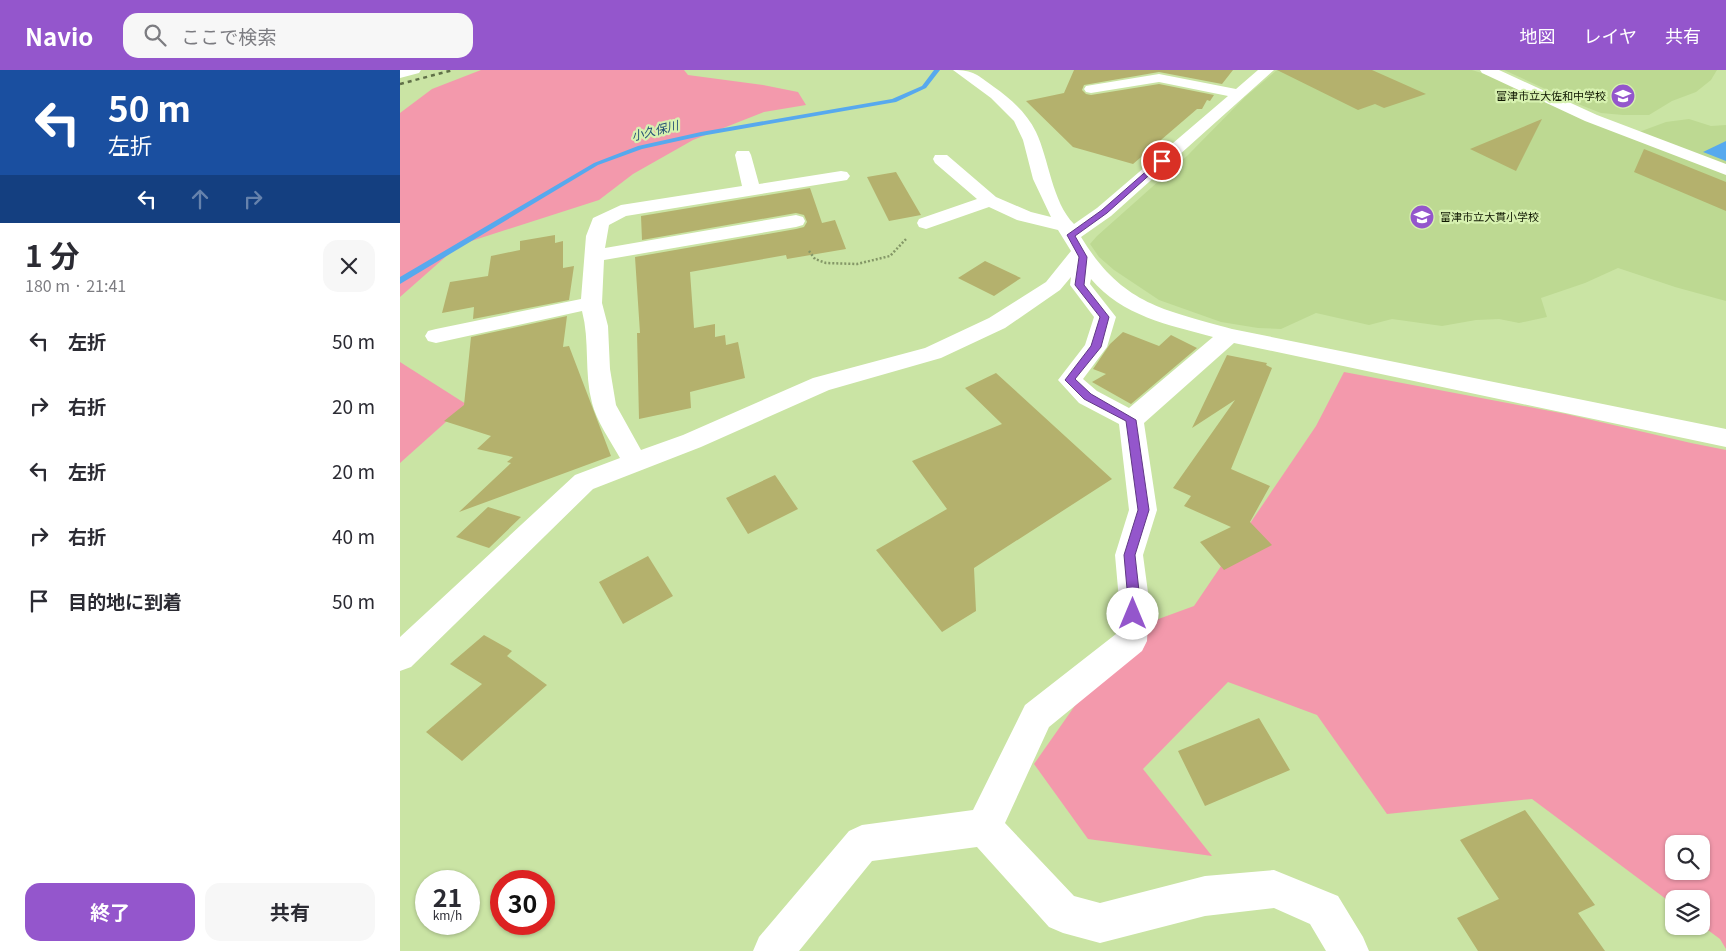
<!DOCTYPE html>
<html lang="ja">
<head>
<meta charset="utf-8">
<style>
	body { margin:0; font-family:Georgia,"Noto Sans JP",serif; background:#f7f7f7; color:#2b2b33; height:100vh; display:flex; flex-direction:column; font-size:19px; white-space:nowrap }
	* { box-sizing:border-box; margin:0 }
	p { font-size:16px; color:#7c7c81 }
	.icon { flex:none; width:28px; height:28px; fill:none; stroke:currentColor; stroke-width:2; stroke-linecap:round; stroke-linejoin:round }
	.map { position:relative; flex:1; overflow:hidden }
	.side { display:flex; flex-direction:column; background:#fff; width:400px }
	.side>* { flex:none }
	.guide { background:#1a4fa0; color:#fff; overflow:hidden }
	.fabs { position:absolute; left:1265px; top:765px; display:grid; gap:10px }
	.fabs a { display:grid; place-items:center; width:45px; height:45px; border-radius:10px; background:#fff; box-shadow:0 1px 4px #0004; font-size:25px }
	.speed { position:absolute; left:15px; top:800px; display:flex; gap:10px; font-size:25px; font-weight:700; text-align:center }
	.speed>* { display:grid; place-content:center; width:65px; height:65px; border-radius:50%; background:#fff; box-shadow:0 1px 4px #0004; line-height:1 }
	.speed small { font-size:12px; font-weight:400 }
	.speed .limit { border:8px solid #d22; background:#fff; color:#111 }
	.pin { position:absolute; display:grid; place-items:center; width:42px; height:42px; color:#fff; margin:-21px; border:2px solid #fff; border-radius:50%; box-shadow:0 1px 5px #0007 }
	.me { position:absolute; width:55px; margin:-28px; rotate:0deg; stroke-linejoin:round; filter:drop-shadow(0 0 4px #0008) }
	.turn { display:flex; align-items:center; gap:18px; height:105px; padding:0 25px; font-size:22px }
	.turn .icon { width:65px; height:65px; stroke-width:2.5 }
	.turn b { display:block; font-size:35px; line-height:42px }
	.lanes { display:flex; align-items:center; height:48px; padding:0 25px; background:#0003; justify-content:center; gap:25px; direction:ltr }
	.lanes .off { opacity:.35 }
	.round { display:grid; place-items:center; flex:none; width:52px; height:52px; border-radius:15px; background:#f7f7f7 }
	.overview { display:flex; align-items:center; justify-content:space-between; height:85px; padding:0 25px }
	h1 { font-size:30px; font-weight:700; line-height:38px }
	.action { display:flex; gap:10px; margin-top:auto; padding:10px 25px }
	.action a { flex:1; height:58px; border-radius:15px; background:#9456cc; color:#fff; font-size:20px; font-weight:700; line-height:58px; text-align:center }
	.action a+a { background:#f7f7f7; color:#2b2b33 }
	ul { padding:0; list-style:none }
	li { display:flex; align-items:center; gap:15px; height:65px; padding:0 25px }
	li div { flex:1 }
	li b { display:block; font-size:19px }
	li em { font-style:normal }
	header { display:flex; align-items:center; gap:30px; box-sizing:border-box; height:70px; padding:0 25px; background:#9456cc; color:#fff }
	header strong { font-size:24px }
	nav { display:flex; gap:28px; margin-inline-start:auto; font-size:18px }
	.search { width:350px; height:45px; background:#f7f7f7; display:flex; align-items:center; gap:12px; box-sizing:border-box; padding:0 18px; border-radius:15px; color:#7c7c81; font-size:19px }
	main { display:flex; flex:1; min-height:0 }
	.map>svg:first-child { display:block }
</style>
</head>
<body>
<header>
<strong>Navio</strong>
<div class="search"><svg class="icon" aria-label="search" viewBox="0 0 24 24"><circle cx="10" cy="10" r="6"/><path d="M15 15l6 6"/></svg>ここで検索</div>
<nav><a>地図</a><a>レイヤ</a><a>共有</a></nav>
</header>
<main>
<section class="side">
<div class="guide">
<div class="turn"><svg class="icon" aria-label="left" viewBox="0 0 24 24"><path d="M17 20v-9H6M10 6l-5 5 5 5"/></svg><div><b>50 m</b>左折</div></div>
<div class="lanes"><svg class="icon" aria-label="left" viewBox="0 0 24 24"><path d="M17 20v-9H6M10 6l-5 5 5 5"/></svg><svg class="icon off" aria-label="ahead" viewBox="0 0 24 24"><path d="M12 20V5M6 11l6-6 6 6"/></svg><svg class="icon off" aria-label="right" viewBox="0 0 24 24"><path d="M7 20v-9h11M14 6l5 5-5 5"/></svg></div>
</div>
<div class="overview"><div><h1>1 分</h1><p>180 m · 21:41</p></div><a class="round"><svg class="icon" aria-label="close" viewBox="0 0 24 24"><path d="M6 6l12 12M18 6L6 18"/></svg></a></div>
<ul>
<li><svg class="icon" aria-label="left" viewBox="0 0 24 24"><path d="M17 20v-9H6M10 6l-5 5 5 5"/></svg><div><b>左折</b></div><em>50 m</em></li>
<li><svg class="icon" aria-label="right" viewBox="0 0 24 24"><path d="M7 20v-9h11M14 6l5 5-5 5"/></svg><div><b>右折</b></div><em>20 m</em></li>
<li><svg class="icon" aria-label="left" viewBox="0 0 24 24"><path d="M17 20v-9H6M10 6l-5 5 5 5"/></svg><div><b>左折</b></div><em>20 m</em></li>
<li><svg class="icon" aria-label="right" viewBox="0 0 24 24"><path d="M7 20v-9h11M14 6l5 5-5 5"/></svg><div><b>右折</b></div><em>40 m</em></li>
<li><svg class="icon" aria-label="arrive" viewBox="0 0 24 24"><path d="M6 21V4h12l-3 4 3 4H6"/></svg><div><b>目的地に到着</b></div><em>50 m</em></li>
</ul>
<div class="action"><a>終了</a><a>共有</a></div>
</section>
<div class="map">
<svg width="1326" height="881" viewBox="0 0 1326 881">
	<rect width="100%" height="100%" fill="#cae4a4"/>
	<path fill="#bdd992" d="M877 0H1072L1107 11 1228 66 1266 52 1289 49 1311 56 1326 55V231L1275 217 1218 198 1185 213 1141 228 1147 247 1119 253 1099 249 1076 250 1042 256 992 249 969 255 916 243 881 259 858 258 821 252 759 230 714 200 699 187 690 174 697 166 788 85 845 27Z
		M1104 0H1326H1317L1311 10 1296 22 1272 31 1249 45H1223L1201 43 1178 34Z"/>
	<path fill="#f399ac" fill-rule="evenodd" d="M81 0H284L288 5 363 15 398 22 406 35 364 42 293 70 233 104 199 130 59 175 0 227V43L32 19Z
		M0 292 66 334 0 393Z
		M944 302 1166 344 1291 373 1326 380V879L1320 869 1301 855V829H1274V835L1132 729 987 744 917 645 828 612 743 699 812 786 688 769 634 694 681 627 753 551 794 536 916 356ZM1274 774H1301V801H1274Z"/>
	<path fill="#57a9ee" d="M1326 71V91L1303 82Z"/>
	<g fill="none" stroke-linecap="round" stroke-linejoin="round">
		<path fill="#57a9ee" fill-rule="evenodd" d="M534 0H540L526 18 496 32 301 66 242 79 198 95 0 214V207L194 93 238 76 301 62 492 29 522 16Z"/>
	</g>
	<path fill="#b4b16d" d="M674 0H833L822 14 759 2 684 15 682 20 686 24 691 25 759 14 814 25 810 31 807 30 802 39H797L733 94 673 77 626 31 664 23Z
		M877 0H972L1026 24 984 38 975 34 958 40Z
		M1142 49 1116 101 1070 79Z
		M1244 79 1326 112V141L1234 102Z
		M496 102 521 145 489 151 467 107Z
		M410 118 422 153 435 150 446 179 387 189 386 185 290 202 294 258 315 254V267L325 265 326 275 338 272 345 308 290 322 291 338 239 349 237 263H240L235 187 396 159 404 157 407 152 404 145 396 143 242 170 241 146Z
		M155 165V173L163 171V198L174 196 169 230 73 249 74 237 42 243 50 212 88 206 91 186 120 180V171Z
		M585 191 621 208 594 226 558 208Z
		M167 246 163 277 169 276 211 386 59 442 111 393 107 392 113 387 77 379 91 366 44 351 64 335 71 267Z
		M723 262 759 276 771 265 797 278 731 334 692 312 706 304 693 299 710 274Z
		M827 285 867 293 866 295 872 298 831 399 870 416 850 452 872 475 824 500 800 472 831 457 784 436 791 426 773 418 835 330 792 358Z
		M596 303 712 409 574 498 576 541 542 562 476 480 547 439 512 391 602 354 565 318Z
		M375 405 398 439 348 464 326 428Z
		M88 437 121 447 89 478 56 467Z
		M248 486 273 526 223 554 199 512Z
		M84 565 112 581 107 586 147 615 62 691 26 662 82 614 50 594Z
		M859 648 890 700 805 736 778 681Z
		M1125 740 1195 835 1178 843 1205 881H1078L1057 848 1099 829 1060 770Z"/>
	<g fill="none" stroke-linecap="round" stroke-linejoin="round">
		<path stroke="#849767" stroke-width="2.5" stroke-dasharray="2 2" stroke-linecap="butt" d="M409 181 415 189 426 193 457 194 490 186 507 168"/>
		<path fill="#fff" fill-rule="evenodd" d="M553 0C574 0 577 5 594 17 611 29 627 43 636 62 649 89 652 132 674 154L697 138 828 26 759 12 691 23 686 22 684 19 686 16 759 4 836 19 858 0H874L711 146 681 167C722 234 761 239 832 259L1326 359V377L834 273 744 353 757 440 743 485 749 530 747 571 742 581 649 657 605 753 674 826 700 833 805 806 874 800 938 826 963 867 969 881H926L910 854 874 838 805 846 700 873 663 863 649 857 577 777 472 791 399 881H353L359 867 449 761 462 755 573 740 625 635 716 564 719 530 715 485 729 440 719 354 679 333 658 310 685 275 694 247 670 215 671 207 660 220 605 258 541 288 429 320 301 377 193 419 11 597 0 601V567L175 405 220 388C211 372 196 350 192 333 184 303 190 271 182 241L36 273 28 271 25 266 28 261 36 259 181 229 186 166 193 148 221 135 342 116 335 85 337 81H349L351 85 359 114 441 101 447 102 450 106 447 110 441 111 226 146 209 155 205 178 396 145 403 147 405 151 403 155 396 157 204 190 202 233 208 256 210 299 216 335 241 380 283 365 413 308 525 278 589 248 646 212 671 181 658 160 617 150 589 137 526 159 519 157 517 153 519 149 577 129 535 93 533 89 535 85H547L596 127 631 142 651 147 633 109 623 70 614 51 591 28ZM691 209C722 246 769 255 813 267L729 338 697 321 683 309 707 277 716 247 690 214Z
			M1080 0H1099L1197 45 1326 94V105L1185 51 1082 3Z"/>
		<path fill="#fff" fill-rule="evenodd" d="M0 0H21L19 3 0 8Z"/>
		<path stroke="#607048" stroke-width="2.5" stroke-dasharray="4 4" stroke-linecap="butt" d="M0 14 53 0"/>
	</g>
	<path fill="#9456cc" stroke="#603885" d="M759 90 765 91 707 143 675 166 687 187 684 215 709 247 701 277 675 309 691 324 736 350 749 440 735 485 740 530 737 547 733 549 728 547 727 544 728 530 724 485 738 440 726 351 684 329 665 310 691 276 700 247 675 215 679 187 667 165 702 140Z"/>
	<defs>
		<symbol id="school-disc" viewBox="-11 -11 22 22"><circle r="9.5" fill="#9456cc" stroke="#d7f1b0"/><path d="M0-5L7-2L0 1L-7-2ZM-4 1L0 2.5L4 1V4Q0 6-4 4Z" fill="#fff"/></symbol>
	</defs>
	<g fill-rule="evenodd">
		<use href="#school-disc" x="1209" y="12" width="28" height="28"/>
		<use href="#school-disc" x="1008" y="133" width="28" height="28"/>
	</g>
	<g text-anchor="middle" stroke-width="4.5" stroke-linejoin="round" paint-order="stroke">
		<g font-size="11" fill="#101802" stroke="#d7f1b0" text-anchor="end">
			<text x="1206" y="30">富津市立大佐和中学校</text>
			<text x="1040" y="151" text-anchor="start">富津市立大貫小学校</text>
		</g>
		<g font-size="12" font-style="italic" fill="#275276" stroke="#d7f1b0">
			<text transform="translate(255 61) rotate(-14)" y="4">小久保川</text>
		</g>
	</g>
</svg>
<div class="fabs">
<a><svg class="icon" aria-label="search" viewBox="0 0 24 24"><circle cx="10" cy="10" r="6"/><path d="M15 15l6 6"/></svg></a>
<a><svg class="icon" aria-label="layers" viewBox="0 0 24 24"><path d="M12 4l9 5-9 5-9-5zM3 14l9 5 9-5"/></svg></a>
</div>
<div class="speed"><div>21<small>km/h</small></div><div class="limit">30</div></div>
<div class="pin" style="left:762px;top:91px;background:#d93025"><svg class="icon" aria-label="arrive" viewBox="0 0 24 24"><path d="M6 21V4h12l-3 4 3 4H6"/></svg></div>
<svg class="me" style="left:733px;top:544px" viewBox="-20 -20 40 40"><circle r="19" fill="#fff"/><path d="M0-13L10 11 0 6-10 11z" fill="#9456cc"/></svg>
</div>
</main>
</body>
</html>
